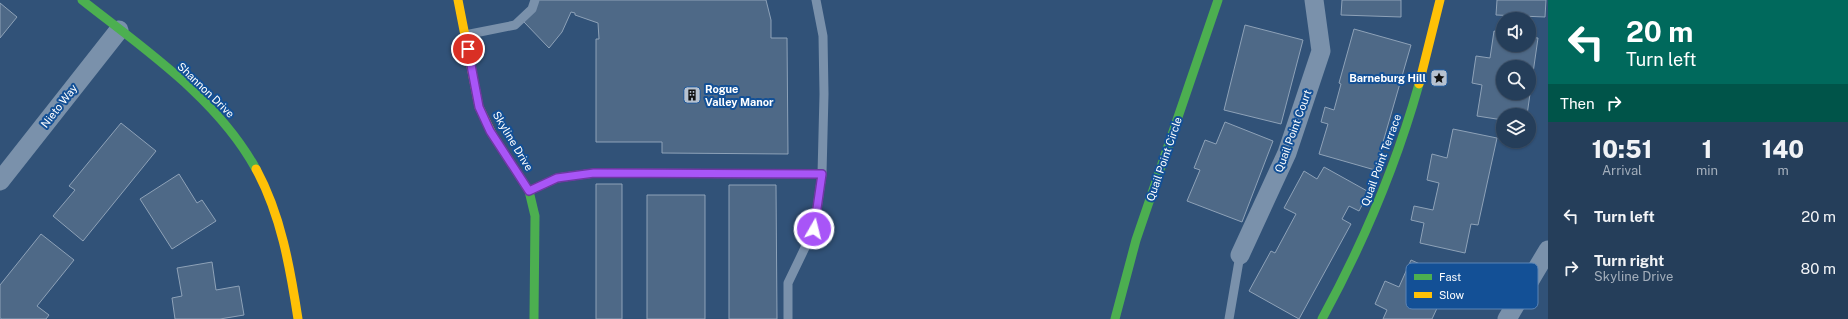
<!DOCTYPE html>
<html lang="en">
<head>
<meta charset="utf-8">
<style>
	body { margin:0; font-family:"Public Sans",sans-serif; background:#2d4560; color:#f1f3f6; height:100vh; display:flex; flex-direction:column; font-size:15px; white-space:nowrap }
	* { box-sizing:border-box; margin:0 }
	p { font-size:13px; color:#a3aebb }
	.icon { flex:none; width:22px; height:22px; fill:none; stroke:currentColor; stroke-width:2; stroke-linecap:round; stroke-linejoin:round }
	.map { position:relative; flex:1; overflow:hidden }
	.sheet { display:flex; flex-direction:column; background:#253e5a; width:300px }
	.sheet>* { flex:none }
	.hud { background:#00695c; color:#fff; overflow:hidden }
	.tools { position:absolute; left:1496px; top:12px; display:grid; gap:8px }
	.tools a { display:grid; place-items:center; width:40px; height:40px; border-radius:50%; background:#253e5a; box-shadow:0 1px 3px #0004,0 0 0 1px #425770; font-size:20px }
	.pin { position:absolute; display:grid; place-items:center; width:34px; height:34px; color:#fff; margin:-17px; border:2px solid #fff; border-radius:50%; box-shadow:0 1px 4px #0007 }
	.me { position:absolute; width:44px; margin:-22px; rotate:8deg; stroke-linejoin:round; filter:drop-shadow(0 0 3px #0008) }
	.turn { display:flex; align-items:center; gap:14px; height:84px; padding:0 12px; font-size:18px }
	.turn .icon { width:52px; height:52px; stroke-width:2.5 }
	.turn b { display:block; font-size:28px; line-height:34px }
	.then { display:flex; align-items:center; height:38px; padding:0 12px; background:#0003; gap:8px; font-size:15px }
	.eta { display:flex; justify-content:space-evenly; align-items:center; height:68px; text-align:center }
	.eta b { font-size:24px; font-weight:800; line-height:28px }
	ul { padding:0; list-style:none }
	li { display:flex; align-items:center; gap:12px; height:52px; padding:0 12px }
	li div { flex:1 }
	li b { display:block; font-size:15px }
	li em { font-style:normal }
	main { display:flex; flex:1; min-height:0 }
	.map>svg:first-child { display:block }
</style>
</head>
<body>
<main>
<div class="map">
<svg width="1548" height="319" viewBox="0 0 1548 319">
	<rect width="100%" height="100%" fill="#315278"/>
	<path fill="#4e6987" stroke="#8ea2b8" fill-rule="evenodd" d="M538 0H766L771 20V38H787L788 154 662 153V142H596V39H599L598 23 575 15V13L571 12 562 32 549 48 524 22Z
		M1342 0H1401V17L1341 15Z
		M1497 0H1546L1545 17 1496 15Z
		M0 3 17 17 0 38Z
		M1245 25 1303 40 1281 124 1224 110Z
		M1354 29 1411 45 1375 170 1319 154 1328 124 1321 122 1325 107 1334 110 1341 84 1339 83Z
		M1494 31 1503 33V45H1529V37L1538 38 1527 115H1503V120L1477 116 1482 85 1472 83 1476 56 1490 58ZM1503 67H1529V93H1503Z
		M1225 122 1273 141 1242 222 1187 201 1200 170 1194 168 1205 140 1216 144Z
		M121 123 156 151 83 241 53 216 75 190 69 186Z
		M1453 129 1497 138 1478 225 1471 224 1465 253 1420 243 1424 223 1411 220 1414 206 1433 210 1439 183 1427 180 1432 154 1447 158Z
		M1324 167 1369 192 1359 211 1349 206 1342 219 1351 224 1299 319 1249 291 1271 251 1275 253 1296 214 1284 208 1304 171 1317 179Z
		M179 174 197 203 202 200 216 221 172 249 140 199Z
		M596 184H622V319H596Z
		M729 185H776L777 319H729Z
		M647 195H705V319H647Z
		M41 234 74 260 37 306 49 315 46 319H2L0 318V285Z
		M1411 260 1451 278 1432 319H1383L1387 310 1375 304 1385 281 1399 287Z
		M212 262 216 290 239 286 244 315 220 319H175L172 298 182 296 177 268Z"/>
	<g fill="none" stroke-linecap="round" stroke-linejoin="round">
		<path stroke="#7a91ab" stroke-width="9" d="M465 35 515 25 532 9 535 0
			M529 191 557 178 594 173 822 174
			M788 319V283L814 229 822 174 824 94 823 36 816 0
			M1229 319 1240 255"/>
		<path stroke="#7a91ab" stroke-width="19" d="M0 181 119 30
			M1240 255 1287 153 1321 51 1314 0
			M1507 319 1548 250"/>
		<path stroke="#4caf50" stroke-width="9" d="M82 0C144 49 217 98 256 169
			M492 134 529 191 535 216 534 319
			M1115 319 1136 240 1218 0
			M1322 319C1364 242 1395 169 1419 84"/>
		<path stroke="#ffc107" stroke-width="9" d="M458 0 479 107 492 134
			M1419 84 1440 0
			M256 169C281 215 290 267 298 319"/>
	</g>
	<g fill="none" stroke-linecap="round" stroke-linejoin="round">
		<defs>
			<path id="route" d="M468 49 479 107 490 131 529 191 557 178 594 173 822 174 814 229"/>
		</defs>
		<use href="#route" stroke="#6d37a1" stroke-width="10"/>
		<use href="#route" stroke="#a855f7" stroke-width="7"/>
	</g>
	<defs>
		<symbol id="sight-square" viewBox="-11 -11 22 22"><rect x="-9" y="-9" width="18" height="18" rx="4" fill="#b7c2d0" stroke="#135096"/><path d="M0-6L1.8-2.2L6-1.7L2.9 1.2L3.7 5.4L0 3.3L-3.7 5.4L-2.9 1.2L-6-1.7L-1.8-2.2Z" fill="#111"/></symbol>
		<symbol id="building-square" viewBox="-11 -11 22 22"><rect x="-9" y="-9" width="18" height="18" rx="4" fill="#b7c2d0" stroke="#135096"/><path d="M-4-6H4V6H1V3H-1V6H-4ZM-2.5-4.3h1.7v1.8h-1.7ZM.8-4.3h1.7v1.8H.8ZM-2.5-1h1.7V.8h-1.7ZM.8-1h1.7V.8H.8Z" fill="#111"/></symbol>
	</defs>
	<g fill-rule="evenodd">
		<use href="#sight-square" x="1429" y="68" width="20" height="20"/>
		<use href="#building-square" x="682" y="85" width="20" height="20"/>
	</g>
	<g text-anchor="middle" stroke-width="4" stroke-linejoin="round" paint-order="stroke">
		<g font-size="11" font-weight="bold" fill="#fff" stroke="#135096" text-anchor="end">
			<text x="1426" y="82">Barneburg Hill</text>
			<text x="705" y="93" text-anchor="start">Rogue<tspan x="705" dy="13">Valley Manor</tspan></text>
		</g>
		<g font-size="11" fill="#fff" stroke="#135096">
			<text transform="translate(206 90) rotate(44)" y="4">Shannon Drive</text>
			<text transform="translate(59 106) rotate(-52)" y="4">Nieto Way</text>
			<text transform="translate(1293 131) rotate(-70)" y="4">Quail Point Court</text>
			<text transform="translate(513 141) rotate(59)" y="4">Skyline Drive</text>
			<text transform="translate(1164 159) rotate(-71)" y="4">Quail Point Circle</text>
			<text transform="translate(1381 160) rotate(-70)" y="4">Quail Point Terrace</text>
		</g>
	</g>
	<rect x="1406" y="263" width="132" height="46" rx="6" fill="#135096" stroke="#5a84b6" stroke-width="1"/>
	<rect x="1414" y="274" width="18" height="6" fill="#4caf50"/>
	<rect x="1414" y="292" width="18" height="6" fill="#ffc107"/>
	<g font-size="11" fill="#fff">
		<text x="1439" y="281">Fast</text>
		<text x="1439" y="299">Slow</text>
	</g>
</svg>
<div class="tools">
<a><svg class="icon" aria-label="sound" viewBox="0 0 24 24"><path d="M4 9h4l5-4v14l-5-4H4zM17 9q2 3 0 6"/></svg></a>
<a><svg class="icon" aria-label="search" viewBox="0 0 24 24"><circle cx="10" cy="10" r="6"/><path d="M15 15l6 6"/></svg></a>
<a><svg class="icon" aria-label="layers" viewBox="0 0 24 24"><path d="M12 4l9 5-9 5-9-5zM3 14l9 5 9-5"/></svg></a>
</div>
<div class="pin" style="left:468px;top:49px;background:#d93025"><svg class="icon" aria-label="arrive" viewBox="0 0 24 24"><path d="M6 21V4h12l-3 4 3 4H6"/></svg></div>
<svg class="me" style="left:814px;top:229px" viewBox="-20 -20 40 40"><circle r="17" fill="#a855f7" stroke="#fff" stroke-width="3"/><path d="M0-11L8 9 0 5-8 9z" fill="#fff"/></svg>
</div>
<section class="sheet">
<div class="hud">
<div class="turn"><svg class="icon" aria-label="left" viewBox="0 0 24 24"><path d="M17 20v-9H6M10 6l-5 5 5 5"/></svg><div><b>20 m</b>Turn left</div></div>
<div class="then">Then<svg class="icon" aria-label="right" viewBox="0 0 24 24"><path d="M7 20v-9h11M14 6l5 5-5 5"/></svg></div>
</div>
<div class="eta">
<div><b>10:51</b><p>Arrival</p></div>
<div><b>1</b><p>min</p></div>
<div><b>140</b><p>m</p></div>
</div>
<ul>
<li><svg class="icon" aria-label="left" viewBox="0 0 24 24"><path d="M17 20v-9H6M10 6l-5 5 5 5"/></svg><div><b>Turn left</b></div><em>20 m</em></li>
<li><svg class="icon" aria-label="right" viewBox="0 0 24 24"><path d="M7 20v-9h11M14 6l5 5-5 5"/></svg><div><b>Turn right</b><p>Skyline Drive</p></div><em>80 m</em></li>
</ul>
</section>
</main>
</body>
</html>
